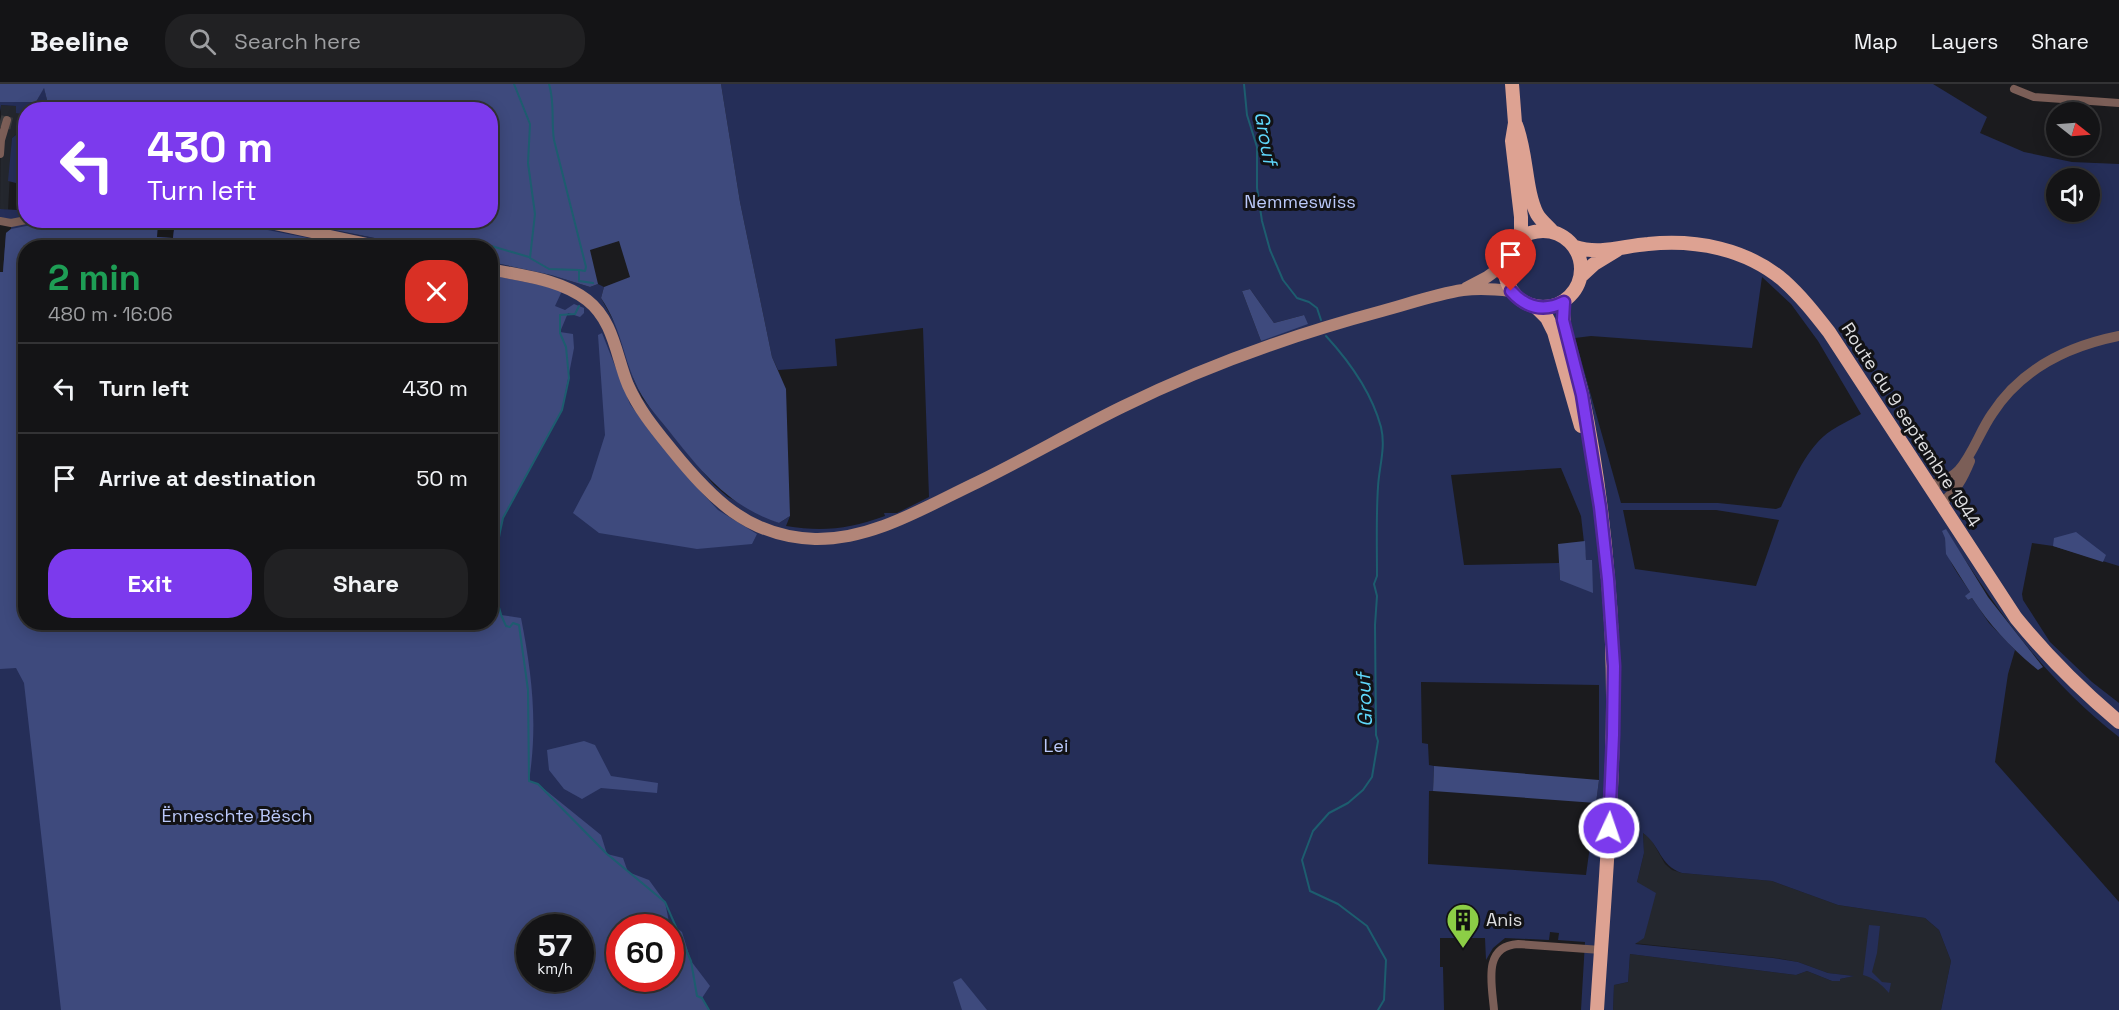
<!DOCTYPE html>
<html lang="en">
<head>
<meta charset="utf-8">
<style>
	body { margin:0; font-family:"Space Grotesk",sans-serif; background:#212123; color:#f1f3f6; height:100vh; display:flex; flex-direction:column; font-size:22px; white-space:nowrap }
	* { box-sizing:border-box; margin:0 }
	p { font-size:20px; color:#9d9ea1 }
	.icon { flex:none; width:33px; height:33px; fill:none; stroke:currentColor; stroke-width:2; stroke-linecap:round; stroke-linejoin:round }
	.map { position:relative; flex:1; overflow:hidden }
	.drawer { position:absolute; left:18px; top:156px; width:480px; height:390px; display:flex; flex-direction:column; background:#141416; border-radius:24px; box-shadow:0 3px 15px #0003,0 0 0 2px #333335 }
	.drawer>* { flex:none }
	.hud { position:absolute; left:18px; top:18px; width:480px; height:126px; border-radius:24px; box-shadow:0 3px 15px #0003,0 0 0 2px #333335; background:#7c3aed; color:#fff; overflow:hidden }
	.needle { width:39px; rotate:107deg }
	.tools { position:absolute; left:2046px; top:18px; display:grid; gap:12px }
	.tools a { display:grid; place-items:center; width:54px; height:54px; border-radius:50%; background:#141416; box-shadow:0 3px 15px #0003,0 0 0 2px #333335; font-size:30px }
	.speed { position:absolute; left:516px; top:830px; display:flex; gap:12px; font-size:30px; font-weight:700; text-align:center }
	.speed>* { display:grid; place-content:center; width:78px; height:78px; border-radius:50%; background:#141416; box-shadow:0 3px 15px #0003,0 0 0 2px #333335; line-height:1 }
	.speed small { font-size:15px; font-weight:400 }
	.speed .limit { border:9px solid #d22; background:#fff; color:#111 }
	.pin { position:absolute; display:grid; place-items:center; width:51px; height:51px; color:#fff; margin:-62px -26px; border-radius:50% 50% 50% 0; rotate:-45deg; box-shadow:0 0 6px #0007 }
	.pin .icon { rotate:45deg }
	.me { position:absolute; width:66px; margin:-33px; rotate:3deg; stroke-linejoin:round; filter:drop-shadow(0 0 4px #0008) }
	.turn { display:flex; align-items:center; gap:21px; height:126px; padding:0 30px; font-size:27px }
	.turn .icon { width:78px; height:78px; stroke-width:2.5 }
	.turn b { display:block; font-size:42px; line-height:51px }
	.round { display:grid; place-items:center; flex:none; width:63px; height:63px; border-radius:24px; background:#212123 }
	.headline { display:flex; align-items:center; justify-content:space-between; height:102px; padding:0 30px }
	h1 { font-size:36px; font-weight:700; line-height:45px; color:#1e9e55 }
	.primary-button { display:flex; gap:12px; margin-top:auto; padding:12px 30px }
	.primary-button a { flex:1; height:69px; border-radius:24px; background:#7c3aed; color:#fff; font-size:24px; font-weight:700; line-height:69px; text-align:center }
	.primary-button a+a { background:#212123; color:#f1f3f6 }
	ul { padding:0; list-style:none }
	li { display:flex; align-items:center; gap:18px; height:90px; padding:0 30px; border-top:2px solid #333335 }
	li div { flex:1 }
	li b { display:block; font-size:22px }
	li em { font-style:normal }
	header { display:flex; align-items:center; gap:36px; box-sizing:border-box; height:84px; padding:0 30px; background:#141416; border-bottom:2px solid #333335 }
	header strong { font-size:28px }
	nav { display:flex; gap:33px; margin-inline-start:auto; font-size:21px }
	.search { width:420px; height:54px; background:#212123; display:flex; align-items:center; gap:15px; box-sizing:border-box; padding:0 21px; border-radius:24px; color:#9d9ea1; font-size:22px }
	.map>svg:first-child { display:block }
</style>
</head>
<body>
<header>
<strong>Beeline</strong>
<div class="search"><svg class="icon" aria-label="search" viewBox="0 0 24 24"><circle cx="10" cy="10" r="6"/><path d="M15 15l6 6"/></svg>Search here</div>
<nav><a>Map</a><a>Layers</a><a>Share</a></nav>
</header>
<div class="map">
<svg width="2119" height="926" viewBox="0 0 2119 926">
	<rect width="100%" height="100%" fill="#1b1b1e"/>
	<path fill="#24272e" d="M1 21 16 22 22 29 21 47 12 54 8 126 0 125Z
		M1643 749 1651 755 1665 780 1672 786 1682 789 1772 797 1838 821 1925 834 1939 846 1951 877 1941 926H1613L1614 901 1628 898 1630 870 1796 891 1807 887 1832 897H1839L1840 895 1853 892 1828 889 1798 878 1776 874 1633 859 1637 798 1644 769Z"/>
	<path fill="#252e58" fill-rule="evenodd" d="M721 0H1933L1987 33 1980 49 2024 68 2072 78 2119 80V482L2053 462 2032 459 2022 510 2023 516 2050 558 2092 598 2119 619V653C2045 596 1995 524 1946 446 1943 474 1956 486 1970 508L1966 513 1968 516 1972 514 1989 539 2015 566 2008 590 1995 678 2119 818V926H1941L1951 877 1939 846 1925 834 1838 821 1772 797 1682 789C1659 781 1661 762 1643 749L1644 769 1637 798 1656 809 1644 854 1635 860 1773 874 1798 878 1828 889 1854 892 1840 895V897H1832L1807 887 1796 891 1630 870 1628 898 1614 901 1613 926H1581L1585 858 1558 856 1559 849 1550 848 1549 856 1505 854 1493 864 1486 876 1485 854H1440V883H1443L1444 926H0V188H3L6 149 11 145V139L0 137V125L17 126 20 100 8 97 12 54 21 47 22 30 16 29V22L1 21 0 28V18H36L44 3 47 16 60 25 26 26V136L158 137 157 153 173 154 175 137H289L420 163 26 164V538H490L491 178 551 191 590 203 598 200 604 203 601 214 618 245 634 296 642 314 714 401 728 413 779 439 790 432 786 442C823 448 849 445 885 432L884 429H897L929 413 923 244 835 255 837 282 778 286 772 273 740 118ZM2056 94H2090V128H2056ZM1762 193 1791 220 1818 257 1861 330C1852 335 1841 340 1832 346 1806 363 1794 396 1781 423L1776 425 1718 419H1621L1575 254 1591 252 1752 264ZM1250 205 1274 239 1304 231 1261 257 1242 207ZM1561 384 1581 432 1586 476H1591L1560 496 1559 479 1464 481 1451 391ZM1623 426H1716L1779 436 1756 502 1635 485ZM1421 598 1599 601V696L1586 791 1428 780 1429 707H1433L1434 682 1429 681 1428 660 1422 659ZM530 843H580V894H530ZM620 843H670V894H620Z
		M1869 841 1880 842 1877 869 1872 888 1882 898 1891 899 1889 909C1881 900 1874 894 1863 891Z"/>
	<path fill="#3e4a7d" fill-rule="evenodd" d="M0 0H721L740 118 772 273 786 305 790 432 779 439C728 422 701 387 669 347 656 331 643 317 635 298 622 268 621 244 601 214L604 203 630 193 619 157 590 166 598 200 590 203 551 191 491 178 490 164 420 163 289 137 490 136V26L60 25 47 16 44 4 36 18H0Z
		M158 136 157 153 173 154 175 137 218 136 353 163 26 164V538H490L491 191 554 204 562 207 555 222 565 226 574 220 584 224V229L580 233 568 229 560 248 573 250 574 264 562 326 503 434C495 466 494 498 501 531L521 534C532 590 538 640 529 697L538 700 601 751 607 770 623 774 628 788 649 796 665 818 669 838 682 848 691 877 710 902 702 914 709 926H61L24 599 16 584 0 585V188H3L6 149 11 145 51 137ZM530 843H580V894H530ZM620 843H670V894H620Z
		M1250 205 1274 239 1304 231 1308 240 1261 257 1242 207Z
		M602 249 630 320 644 339 704 411 718 426 757 450 752 460 697 465 599 449 573 429 591 395 605 351 598 251Z
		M1946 445 1988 513 2043 583 2038 586C2011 564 1991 543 1972 514L1968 516 1965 512 1970 508 1946 470 1945 454 1942 447Z
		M2076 448 2106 471 2103 478 2053 462 2054 454Z
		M1585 457 1586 476H1592L1593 509 1560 496 1558 460Z
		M584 657 595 661 611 692 658 699 657 709 601 704 582 715 564 705 549 686 547 666Z
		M1434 682 1599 696 1596 719 1433 707Z
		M961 894 987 926H962L953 898Z"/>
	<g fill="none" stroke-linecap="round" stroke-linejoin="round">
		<path stroke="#1d5d6f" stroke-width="2" d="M514 0 530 40 528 79 535 130 530 174 549 185 579 186
			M549 0C555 19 551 37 554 56L586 183 585 187 579 186V197L593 199
			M1244 0 1247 31 1257 63V104L1262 137 1270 166 1283 196 1297 214 1309 218 1317 224 1321 236
			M471 156 529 173
			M579 222 575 230 560 231V249L566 263 569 294 562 326 503 434C495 468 489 510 506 542L510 543 513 539 519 541 528 606 529 697 538 700 607 770 665 818 691 877 697 912 702 914 709 926
			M1326 252C1349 277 1372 310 1381 343 1386 364 1379 383 1378 403 1376 433 1377 462 1377 492L1374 500 1377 512 1375 541 1376 651 1378 657 1372 693 1363 706 1348 719 1329 729 1313 747 1302 776 1310 807 1338 820 1367 842 1386 876 1384 916 1378 926"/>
		<path stroke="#38383b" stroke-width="12" stroke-dasharray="12 6" stroke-linecap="butt" d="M0 37 26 43"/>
		<path stroke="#7b5e57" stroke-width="8" d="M2014 5 2034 13 2119 19
			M0 70 1 56 7 36
			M0 137 11 139 26 136
			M1494 926C1492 901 1482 862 1518 860L1601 866"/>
		<path stroke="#7b5e57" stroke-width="10" d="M1931 402C1941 398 1952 394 1959 386 1973 370 1980 347 1992 330 2021 285 2069 262 2119 252
			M1942 419C1956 407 1963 394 1970 377"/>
		<path stroke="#b28578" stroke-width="12" d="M256 136 386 164
			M490 185C523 192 560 195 587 216 614 237 616 272 628 301 639 326 655 345 672 366 711 414 748 453 815 455 873 456 927 422 978 398 1027 374 1073 347 1122 323 1205 282 1292 251 1382 227 1408 220 1436 210 1463 206 1479 204 1495 205 1511 207
			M1466 204 1487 193 1505 180"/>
		<path stroke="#dda292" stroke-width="14" d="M1512 0 1515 39 1512 57 1521 133V154
			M1516 41C1527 68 1525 107 1537 130 1541 137 1548 142 1553 148
			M1505 185a38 38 0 1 1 76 0a38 38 0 1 1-76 0Z
			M1575 163C1600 171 1623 162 1648 160 1696 155 1746 165 1783 196 1801 212 1815 230 1829 248L2016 534C2047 572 2081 606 2119 638
			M1581 192 1594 180 1617 166
			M1564 218C1559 246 1576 282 1582 310 1595 371 1603 434 1608 495 1621 638 1606 783 1597 926
			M1536 223 1547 234 1554 248 1581 342"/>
	</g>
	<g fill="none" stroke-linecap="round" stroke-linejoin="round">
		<defs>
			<path id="route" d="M1511 207C1526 224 1544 228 1564 218L1563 236 1582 311 1600 423 1608 495 1614 582 1613 651 1609 744"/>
		</defs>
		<use href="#route" stroke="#51269a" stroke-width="15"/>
		<use href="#route" stroke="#7c3aed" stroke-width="10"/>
	</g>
	<defs>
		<symbol id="building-pin" viewBox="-11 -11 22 30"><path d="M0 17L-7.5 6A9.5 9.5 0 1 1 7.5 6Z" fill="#8cce46" stroke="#121215"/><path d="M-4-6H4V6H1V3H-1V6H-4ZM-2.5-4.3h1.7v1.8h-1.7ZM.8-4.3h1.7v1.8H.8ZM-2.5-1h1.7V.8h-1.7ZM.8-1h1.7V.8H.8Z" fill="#111"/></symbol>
	</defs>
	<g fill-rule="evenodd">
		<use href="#building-pin" x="1444" y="817" width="38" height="52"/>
	</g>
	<g text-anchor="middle" stroke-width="6" stroke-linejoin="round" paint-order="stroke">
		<g font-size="18" fill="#bbc9fa" stroke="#121215">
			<text x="1300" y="124">Nemmeswiss</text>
			<text x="1056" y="668">Lei</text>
			<text x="237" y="738">Ënneschte Bësch</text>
		</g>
		<g font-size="18" fill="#dedee0" stroke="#121215">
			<text transform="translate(1911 341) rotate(57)" y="6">Route du 9 septembre 1944</text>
		</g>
		<g font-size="18" fill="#dedee0" stroke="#121215" text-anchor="start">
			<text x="1486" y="842">Anis</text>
		</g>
		<g font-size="20" font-style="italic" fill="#5fd7fa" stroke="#121215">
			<text transform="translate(1266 54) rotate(80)" y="7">Grouf</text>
			<text transform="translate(1364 616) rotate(-92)" y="7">Grouf</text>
		</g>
	</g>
</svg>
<div class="tools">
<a><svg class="needle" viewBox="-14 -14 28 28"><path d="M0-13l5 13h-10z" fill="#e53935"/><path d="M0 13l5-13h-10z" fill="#9d9ea1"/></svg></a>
<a><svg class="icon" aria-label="sound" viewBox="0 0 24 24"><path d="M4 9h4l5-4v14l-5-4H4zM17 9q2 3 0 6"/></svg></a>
</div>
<div class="speed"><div>57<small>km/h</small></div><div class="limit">60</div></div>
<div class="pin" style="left:1511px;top:207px;background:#d93025"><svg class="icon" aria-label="arrive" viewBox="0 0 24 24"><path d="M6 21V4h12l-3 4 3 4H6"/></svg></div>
<svg class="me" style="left:1609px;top:744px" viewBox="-20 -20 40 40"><circle r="17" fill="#7c3aed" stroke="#fff" stroke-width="3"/><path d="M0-11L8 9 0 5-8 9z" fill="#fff"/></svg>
<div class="hud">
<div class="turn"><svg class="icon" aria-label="left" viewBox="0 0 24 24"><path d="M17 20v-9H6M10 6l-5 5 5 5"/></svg><div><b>430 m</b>Turn left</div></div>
</div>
<section class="drawer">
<div class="headline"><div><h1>2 min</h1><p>480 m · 16:06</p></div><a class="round" style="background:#d93025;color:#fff"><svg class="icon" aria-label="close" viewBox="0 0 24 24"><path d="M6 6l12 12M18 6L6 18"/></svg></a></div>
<ul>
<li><svg class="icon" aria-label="left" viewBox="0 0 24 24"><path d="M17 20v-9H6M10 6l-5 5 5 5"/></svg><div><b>Turn left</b></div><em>430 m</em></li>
<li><svg class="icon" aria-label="arrive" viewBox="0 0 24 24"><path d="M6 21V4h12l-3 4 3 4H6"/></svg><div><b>Arrive at destination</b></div><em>50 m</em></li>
</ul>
<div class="primary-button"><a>Exit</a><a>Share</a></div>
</section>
</div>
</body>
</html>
